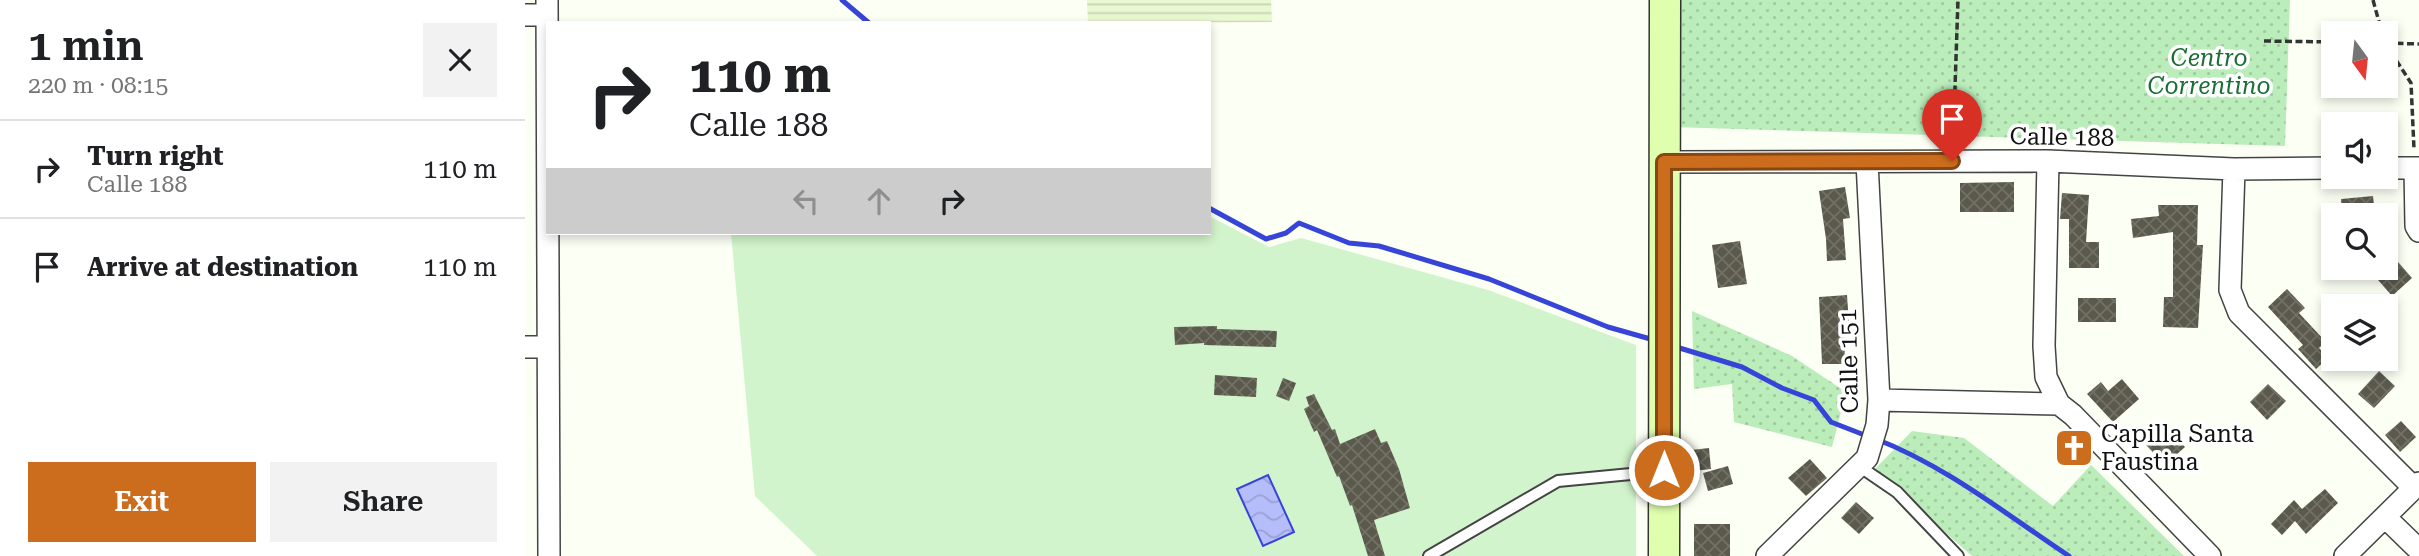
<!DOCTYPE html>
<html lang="en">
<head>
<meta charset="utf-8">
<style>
	body { margin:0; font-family:"Roboto Serif",serif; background:#f2f2f2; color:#202124; height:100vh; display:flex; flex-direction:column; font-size:26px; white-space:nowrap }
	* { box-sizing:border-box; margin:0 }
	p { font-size:23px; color:#757577 }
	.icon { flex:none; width:38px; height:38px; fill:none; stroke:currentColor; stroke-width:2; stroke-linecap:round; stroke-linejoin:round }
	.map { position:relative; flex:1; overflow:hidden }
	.drawer { display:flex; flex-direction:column; background:#fff; width:525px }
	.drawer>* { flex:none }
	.banner { position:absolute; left:21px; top:21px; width:665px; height:214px; border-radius:0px; box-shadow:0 4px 10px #0003; background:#fff; color:#202124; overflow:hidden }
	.needle { width:46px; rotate:165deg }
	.buttons { position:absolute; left:1796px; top:21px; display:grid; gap:14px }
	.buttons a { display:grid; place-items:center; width:77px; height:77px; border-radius:0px; background:#fff; box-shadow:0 4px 10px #0003; font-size:35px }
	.pin { position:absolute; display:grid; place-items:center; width:60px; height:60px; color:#fff; margin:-72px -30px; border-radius:50% 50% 50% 0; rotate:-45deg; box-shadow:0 0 7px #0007 }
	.pin .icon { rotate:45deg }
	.me { position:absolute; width:77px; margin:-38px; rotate:0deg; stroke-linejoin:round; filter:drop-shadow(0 0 5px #0008) }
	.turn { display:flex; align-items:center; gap:24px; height:147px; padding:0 28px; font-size:32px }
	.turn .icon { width:91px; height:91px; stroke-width:2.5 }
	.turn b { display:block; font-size:49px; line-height:60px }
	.lanes { display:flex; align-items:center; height:66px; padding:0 28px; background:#0003; justify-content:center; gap:35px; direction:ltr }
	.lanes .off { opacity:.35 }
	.round { display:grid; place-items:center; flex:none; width:74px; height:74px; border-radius:0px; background:#f2f2f2 }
	.headline { display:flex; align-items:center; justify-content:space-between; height:119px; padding:0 28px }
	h1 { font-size:42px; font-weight:600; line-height:52px }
	.cta { display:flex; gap:14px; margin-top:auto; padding:14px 28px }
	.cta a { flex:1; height:80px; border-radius:0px; background:#cc6d1d; color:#fff; font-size:28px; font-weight:600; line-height:80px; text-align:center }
	.cta a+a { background:#f2f2f2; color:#202124 }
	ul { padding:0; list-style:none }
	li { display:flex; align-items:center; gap:21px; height:98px; padding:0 28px; border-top:2px solid #e0e0e0 }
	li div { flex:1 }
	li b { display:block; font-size:26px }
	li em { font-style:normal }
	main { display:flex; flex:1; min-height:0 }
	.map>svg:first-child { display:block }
</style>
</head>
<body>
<main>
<section class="drawer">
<div class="headline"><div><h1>1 min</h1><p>220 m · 08:15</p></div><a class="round"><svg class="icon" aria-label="close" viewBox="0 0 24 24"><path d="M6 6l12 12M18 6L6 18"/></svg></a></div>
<ul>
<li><svg class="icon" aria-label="right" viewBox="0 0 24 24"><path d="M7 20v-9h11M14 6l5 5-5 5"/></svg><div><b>Turn right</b><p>Calle 188</p></div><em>110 m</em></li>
<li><svg class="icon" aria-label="arrive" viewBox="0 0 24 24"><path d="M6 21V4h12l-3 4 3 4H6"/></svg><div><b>Arrive at destination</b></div><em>110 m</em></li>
</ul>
<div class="cta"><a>Exit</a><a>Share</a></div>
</section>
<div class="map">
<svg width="1894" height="556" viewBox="0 0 1894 556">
	<defs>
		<pattern id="farmland-rules" width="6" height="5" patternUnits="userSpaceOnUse" patternTransform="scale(1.75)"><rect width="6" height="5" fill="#e8f8d1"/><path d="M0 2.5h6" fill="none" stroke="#c6d4b2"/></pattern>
		<pattern id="grass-dots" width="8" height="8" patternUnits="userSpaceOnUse" patternTransform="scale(1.75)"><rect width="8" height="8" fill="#baedba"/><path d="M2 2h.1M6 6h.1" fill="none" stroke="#9fca9f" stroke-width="1.8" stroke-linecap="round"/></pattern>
		<pattern id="water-waves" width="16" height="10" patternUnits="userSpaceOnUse" patternTransform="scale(1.75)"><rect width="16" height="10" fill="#b5bdfa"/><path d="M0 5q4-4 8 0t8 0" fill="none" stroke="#9ba1d5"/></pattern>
		<pattern id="building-cross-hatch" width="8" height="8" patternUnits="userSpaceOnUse" patternTransform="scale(1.75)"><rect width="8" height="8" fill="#5a594c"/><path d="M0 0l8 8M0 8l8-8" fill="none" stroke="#727167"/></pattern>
	</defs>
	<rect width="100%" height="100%" fill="#fcfff4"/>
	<path fill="url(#farmland-rules)" d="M562 0H746L747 22 563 23Z"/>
	<path fill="url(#grass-dots)" d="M1150 0H1765L1760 146 1146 127Z
		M1167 311 1267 356 1321 392 1307 447 1209 422 1207 384 1169 389Z
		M1387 431 1439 438 1528 506 1566 465 1659 556H1447L1349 470Z"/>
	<path fill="#d2f4cc" d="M684 216 744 247 776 238 963 290 1111 345V556H292L230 496 206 233H684Z"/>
	<path fill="url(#water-waves)" stroke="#3645d7" stroke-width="2" d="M743 475 769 532 738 546 712 489Z"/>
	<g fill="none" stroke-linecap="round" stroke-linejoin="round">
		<path stroke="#3645d7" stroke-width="5" d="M317 0 344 23
			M684 208 741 239 761 233 774 223 824 243 854 246 964 279 1083 327 1129 340
			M1148 346 1217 367 1257 388 1289 400 1306 422 1342 436
			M1351 439C1421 466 1482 515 1544 556"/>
	</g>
	<path fill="url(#building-cross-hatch)" d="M1489 182V212H1435V183Z
		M1320 187 1325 218 1318 219 1321 260 1302 261 1301 239 1294 191Z
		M1537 193 1564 195 1561 242H1574V268H1544V219H1535Z
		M1848 196 1850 215H1817L1816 199Z
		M1633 205H1673L1672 245H1678L1673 328 1638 327 1639 297H1648V232L1608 238 1606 219 1634 216Z
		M1215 241 1222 284 1193 288 1187 245Z
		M1867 255 1887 278 1867 296 1847 273 1852 268H1860V261Z
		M1762 289 1780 308 1774 313 1801 342 1794 348 1803 358 1791 369 1773 349 1778 345 1743 307Z
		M1322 295 1324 323H1319L1320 364H1297L1294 297Z
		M1553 298H1591V322H1553Z
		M692 326V329L752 331 751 347 679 345V343L650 345 649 327Z
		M1854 371 1870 386 1849 408 1833 394Z
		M690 375 732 378 731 397 689 395Z
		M758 378 771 383 764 401 751 396Z
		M1597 379 1614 399 1588 422 1562 394 1576 382 1583 391Z
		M1743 384 1761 401 1742 420 1725 402Z
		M789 394 807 430 810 429 815 444 850 429 856 443 862 441 874 469 885 508 849 520 860 556H843L827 505 825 506 814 476 812 477 792 430 789 432 779 409 784 406 781 397Z
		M1876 421 1891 437 1875 452 1860 435Z
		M1641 427 1660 447 1640 465 1621 445Z
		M1544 430 1565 452 1552 464 1531 442Z
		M1184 448 1186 469 1160 472 1158 451Z
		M1285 459 1302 478 1281 496 1263 478Z
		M1203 466 1208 484 1183 491 1178 473Z
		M1800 489 1813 503 1781 534 1770 521 1757 535 1746 524 1769 500 1777 509Z
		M1331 502 1349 518 1334 534 1316 518Z
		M1169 524H1205V556H1169Z"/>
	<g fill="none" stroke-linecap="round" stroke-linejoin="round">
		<defs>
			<path id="lane" d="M1334 466 1372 492 1433 556
				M904 556 1033 481 1137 471"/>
			<path id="street" d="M22 0 24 556
				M0 15H22
				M1523 161 1519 346 1521 377 1534 404 1548 415 1685 556
				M1139 162 1523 161 1709 169 1808 168
				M1860 168H1894
				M1890 168 1891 226 1894 231
				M1709 169 1705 290 1714 313 1889 488
				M0 347H23
				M1354 400 1534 404
				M1860 517 1894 550
				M1242 556 1342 458 1352 425 1354 400 1342 162
				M1820 556 1894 483"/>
			<path id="secondary" d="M1139 556 1140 0"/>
		</defs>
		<use href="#lane" stroke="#444" stroke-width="14"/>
		<use href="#street" stroke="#444" stroke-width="24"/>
		<use href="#secondary" stroke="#333" stroke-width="33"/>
		<path stroke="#333" stroke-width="3.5" stroke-dasharray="7 3.5" stroke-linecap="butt" d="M1848 0 1857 33
			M1739 41 1808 42
			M1860 43 1886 83 1889 149
			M1861 43 1894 44
			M1428 145 1433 0"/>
		<use href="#lane" stroke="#fff" stroke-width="10"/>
		<use href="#street" stroke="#fff" stroke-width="21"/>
		<use href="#secondary" stroke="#dfffaf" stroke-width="30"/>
	</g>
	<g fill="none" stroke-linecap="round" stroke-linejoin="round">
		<defs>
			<path id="route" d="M1139 470V162L1427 161"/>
		</defs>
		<use href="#route" stroke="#854713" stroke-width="18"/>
		<use href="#route" stroke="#cc6d1d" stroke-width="12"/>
	</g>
	<defs>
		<symbol id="church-square" viewBox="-11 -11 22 22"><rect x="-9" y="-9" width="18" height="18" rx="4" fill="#cc6d1d" stroke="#fff"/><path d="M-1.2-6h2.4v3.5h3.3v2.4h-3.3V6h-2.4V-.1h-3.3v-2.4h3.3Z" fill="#fff"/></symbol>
	</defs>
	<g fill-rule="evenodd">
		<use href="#church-square" x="1527" y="426" width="44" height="44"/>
	</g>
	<g text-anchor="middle" stroke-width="7" stroke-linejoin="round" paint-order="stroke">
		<g font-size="24" font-style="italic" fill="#1b6f34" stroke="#fff">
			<text x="1684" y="66">Centro<tspan x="1684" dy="28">Correntino</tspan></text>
		</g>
		<g font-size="24" fill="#111" stroke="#fff">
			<text transform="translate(1537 137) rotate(1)" y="8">Calle 188</text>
			<text transform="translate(1324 361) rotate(-91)" y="8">Calle 151</text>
		</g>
		<g font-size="24" fill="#111" stroke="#fff" text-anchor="start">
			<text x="1576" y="442">Capilla Santa<tspan x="1576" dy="28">Faustina</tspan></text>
		</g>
	</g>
</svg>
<div class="buttons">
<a><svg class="needle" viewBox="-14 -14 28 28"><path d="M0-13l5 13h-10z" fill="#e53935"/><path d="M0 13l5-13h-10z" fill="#757577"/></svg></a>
<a><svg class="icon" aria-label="sound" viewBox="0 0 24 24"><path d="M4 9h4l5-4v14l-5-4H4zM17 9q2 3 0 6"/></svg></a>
<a><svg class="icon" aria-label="search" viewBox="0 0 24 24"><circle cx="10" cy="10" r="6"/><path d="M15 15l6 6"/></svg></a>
<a><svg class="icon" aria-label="layers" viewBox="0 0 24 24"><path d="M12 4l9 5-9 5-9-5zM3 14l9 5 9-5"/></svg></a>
</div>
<div class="pin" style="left:1427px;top:161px;background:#d93025"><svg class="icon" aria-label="arrive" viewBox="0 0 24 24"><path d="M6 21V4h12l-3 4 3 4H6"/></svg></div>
<svg class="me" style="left:1139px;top:470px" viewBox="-20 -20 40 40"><circle r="17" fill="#cc6d1d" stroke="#fff" stroke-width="3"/><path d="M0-11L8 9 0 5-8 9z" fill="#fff"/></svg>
<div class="banner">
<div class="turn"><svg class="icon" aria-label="right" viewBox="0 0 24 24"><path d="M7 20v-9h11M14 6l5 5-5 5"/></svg><div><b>110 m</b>Calle 188</div></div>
<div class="lanes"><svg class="icon off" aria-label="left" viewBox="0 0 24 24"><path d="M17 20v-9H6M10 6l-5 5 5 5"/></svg><svg class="icon off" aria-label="ahead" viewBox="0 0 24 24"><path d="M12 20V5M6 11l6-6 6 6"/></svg><svg class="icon" aria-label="right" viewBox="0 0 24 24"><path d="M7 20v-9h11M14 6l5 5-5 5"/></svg></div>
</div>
</div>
</main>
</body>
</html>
